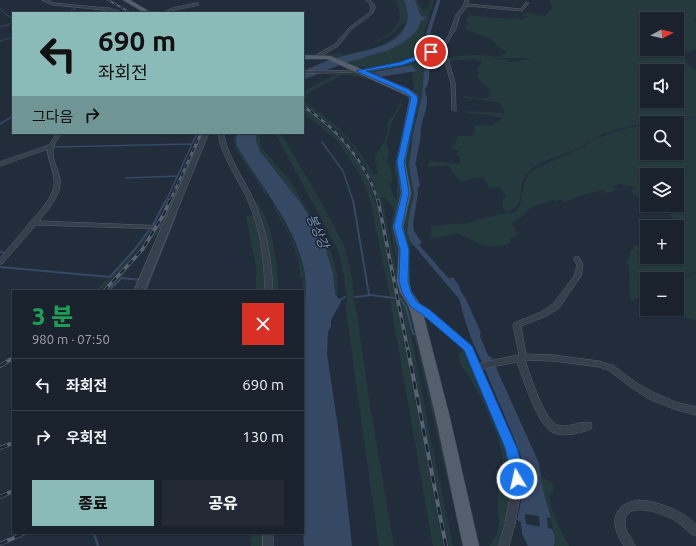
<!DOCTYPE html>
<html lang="ko">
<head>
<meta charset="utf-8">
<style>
	body { margin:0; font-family:Ubuntu,"Noto Sans KR",sans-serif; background:#232a35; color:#f1f3f6; height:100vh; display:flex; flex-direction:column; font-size:15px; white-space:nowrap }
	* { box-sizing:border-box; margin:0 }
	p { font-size:13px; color:#9fa4aa }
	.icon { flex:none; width:22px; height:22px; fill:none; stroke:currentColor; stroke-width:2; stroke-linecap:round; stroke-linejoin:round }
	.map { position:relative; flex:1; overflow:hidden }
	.side { position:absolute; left:12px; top:290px; width:292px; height:244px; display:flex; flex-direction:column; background:#1a222d; border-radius:0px; box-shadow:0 1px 3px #0004,0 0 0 1px #383f49 }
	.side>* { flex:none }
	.hud { position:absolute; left:12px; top:12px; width:292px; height:122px; border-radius:0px; box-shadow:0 1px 3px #0004,0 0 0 1px #383f49; background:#8bbbb9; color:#111; overflow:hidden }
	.needle { width:26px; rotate:83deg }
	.buttons { position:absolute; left:640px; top:12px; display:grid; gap:8px }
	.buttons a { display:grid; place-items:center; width:44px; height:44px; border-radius:0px; background:#1a222d; box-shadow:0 1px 3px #0004,0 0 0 1px #383f49; font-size:20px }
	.pin { position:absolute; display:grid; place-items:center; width:34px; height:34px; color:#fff; margin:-17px; border:2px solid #fff; border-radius:50%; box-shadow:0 1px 4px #0007 }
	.me { position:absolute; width:44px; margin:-22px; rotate:351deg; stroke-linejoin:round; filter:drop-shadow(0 0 3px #0008) }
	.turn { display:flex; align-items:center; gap:14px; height:84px; padding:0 20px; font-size:18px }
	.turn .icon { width:52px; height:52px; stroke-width:2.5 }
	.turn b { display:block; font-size:28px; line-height:34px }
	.then { display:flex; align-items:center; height:38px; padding:0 20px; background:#0003; gap:8px; font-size:15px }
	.round { display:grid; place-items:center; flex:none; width:42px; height:42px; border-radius:0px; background:#232a35 }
	.head { display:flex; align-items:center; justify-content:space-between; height:68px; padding:0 20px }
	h1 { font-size:24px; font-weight:800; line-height:30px; color:#1e9e55 }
	.cta { display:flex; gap:8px; margin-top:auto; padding:8px 20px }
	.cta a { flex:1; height:46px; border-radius:0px; background:#8bbbb9; color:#111; font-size:16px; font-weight:800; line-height:46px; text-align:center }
	.cta a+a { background:#232a35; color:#f1f3f6 }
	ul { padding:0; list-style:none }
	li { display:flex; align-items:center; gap:12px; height:52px; padding:0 20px; border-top:1px solid #383f49 }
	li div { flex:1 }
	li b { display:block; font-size:15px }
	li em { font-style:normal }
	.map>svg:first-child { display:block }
</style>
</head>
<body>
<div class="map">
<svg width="696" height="546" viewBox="0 0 696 546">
	<rect width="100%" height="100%" fill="#222d3c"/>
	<path fill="#243a3d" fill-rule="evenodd" d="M396 0H404C406 6 409 15 407 21 400 51 357 50 334 59L328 56C348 50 390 43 399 21 402 14 398 7 396 0ZM406 23C396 46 364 51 342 55L340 54 379 41 391 35 402 24Z
		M415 0H418L421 8 428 9 431 0H434L424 33 423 55C398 64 371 73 345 63 376 51 403 54 421 21L427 19 421 16Z
		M551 0H696V18L694 19 696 23V49L685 53 684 55 687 64 696 70V116L670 123H647V124C630 125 612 130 597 137 591 140 586 144 581 147 565 155 542 159 528 172 517 183 527 207 507 212 501 208 502 204 503 198L507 196 498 187 489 188 484 178 474 177 461 182 454 174 449 166 428 167V163H430L431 161 460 164 459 155H456L459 151 451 148 455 143 458 136H471L475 133 474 126 483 125 491 126 503 118 490 116 489 115 465 113V111L504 113 501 104 496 102 465 98 464 96 482 99 490 96 487 94 492 92 478 78V68L482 62 474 59 448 61V59C455 55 481 54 489 56 496 57 499 60 508 60L509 62 531 59 530 58H497L494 57 507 54 489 38 464 29 469 22 465 21 469 13 472 16 513 19 524 16 518 18 520 20 528 17 522 14 527 13 545 16 552 8 553 5 549 3ZM647 19H677V49H647ZM647 71H677V101H647Z
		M425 60 422 96 410 149 409 166 414 195 409 216 407 233 411 241 416 245 408 247 405 245 403 239V170L416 98 364 71ZM411 65 417 71H413L412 73 414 89 411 92 380 78 373 72Z
		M358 71 411 96 398 162 402 188 394 224 408 300 467 546H463L414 335 417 334 414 333 405 301 399 297C389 247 385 188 352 146 339 129 321 117 303 105V101C333 120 358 144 374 175L378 173 375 157 385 140 388 130 387 123 396 111 402 99C401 109 394 117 390 126 389 132 389 137 386 143L389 150 387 163 389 165 393 179 390 185 394 197 397 199V183L394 166 409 101C407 86 355 74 342 75L303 96V92L338 73ZM381 196 390 203 394 212C386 234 398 250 397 272Z
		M303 107C380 156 379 217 395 297H390L371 205 363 180 339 143 326 131 303 113Z
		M696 117V272L677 281V279H647V296L630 301 629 268 626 261 629 259 630 250H634V246H640L639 235 643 231 647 232V257H677V227H647V230L640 226 653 222 659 225 674 218 669 214 681 211 675 207H668L666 205H677V175H647V198L639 197 631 192 635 187 620 184 613 186 616 190 607 193 603 190 585 194 564 202 561 200 556 201 553 200 530 208 525 214 511 224 516 227 514 229 518 234 510 239 511 243C493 248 486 248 470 239 465 237 462 237 459 233L431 239V226L469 223 487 217 514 212 519 207 525 182 529 173 539 167 583 147 597 138 611 133 627 128 647 125V153H677V123H673Z
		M202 133H204L163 226 158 227Z
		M256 133H259L261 147 291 182 325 240 332 254 337 274V297L340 299 341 302 335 294 333 273 324 243 303 206 259 150 256 140Z
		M275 133 281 134 318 196 344 245 352 277 354 302 357 313 371 412 394 546H379L345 304 347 300 344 276 338 250Z
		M236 136 237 146 268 195H266L236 149 233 137Z
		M251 198C273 210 277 268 279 291H271L269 263Z
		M273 205H275C288 233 306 258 306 290 307 298 304 305 303 312V277H300C301 251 284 228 273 205Z
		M255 215 261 233 268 291H256V266L246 216Z
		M151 229H153C144 242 108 290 95 291L128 259Z
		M156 230 161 232 160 235H156L122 277 107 291H104L135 259Z
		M696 273V320L676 316 671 314 670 309H677V283Z
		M390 300H396L401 322 443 546H433Z
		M400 300 404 305 407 312 430 434 453 546H449Z
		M459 342 468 351 515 470 501 546H489C495 539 500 530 499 521 499 516 497 511 498 506 499 499 497 491 498 484 500 477 503 471 503 464 504 444 485 406 476 389 470 375 461 371 458 354L462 351Z
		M540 475 547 480 554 483 553 492 549 497C553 515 560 530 569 546H554C555 530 549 515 545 500 543 492 542 483 540 475Z
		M250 533H266L265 546H251Z"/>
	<path fill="#354864" d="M404 0H415L421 16 427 18 421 21 416 32 404 42 389 50 345 63 334 59C356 50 401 50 407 21 409 15 406 6 404 0Z
		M437 0H440V2L431 31 430 52 425 54 426 33Z
		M331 59 342 64 303 80V71Z
		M425 60H429C429 68 431 82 425 89 425 93 427 96 427 99 428 112 419 122 421 135L415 166 418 193 413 224 414 231 422 243 416 245 411 241 407 233 409 216 414 195 409 166 413 134 422 96Z
		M411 65 417 71 380 77 373 72Z
		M237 133H256V140L259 150 303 206 324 243 333 273 335 294 341 302 331 320V326L328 332 327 354 342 454 352 546H304L303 528V312C304 305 306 298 306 291 307 238 262 189 237 146L236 139Z
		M453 277 459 286 472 322 480 336 490 360 493 362 483 364C474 347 467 328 462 310 459 298 457 288 449 278Z
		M492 366 537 473 540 475 545 498 551 518 525 514 526 524 552 529 555 538 554 546H528L522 534 521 522 517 520 525 484 524 465 514 438 484 367Z"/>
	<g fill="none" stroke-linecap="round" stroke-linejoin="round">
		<path stroke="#354864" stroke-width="1" d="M0 9 13 20
			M67 13 76 8
			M0 27 13 23
			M0 41 13 37"/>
		<path stroke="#354864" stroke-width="1.5" d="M0 124 13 116
			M322 142 343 171 353 201
			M53 147 191 144
			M47 150 51 164
			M126 178 177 176
			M166 201 197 133"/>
		<path stroke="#354864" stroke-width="2" d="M353 200 369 295
			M152 227 166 200
			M0 252 5 253
			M0 267 110 277 135 249 149 230
			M108 291 122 278 140 280
			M145 291 176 214
			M355 297 371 295 401 299 406 307 413 334H416
			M340 300 345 297"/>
		<path stroke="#354864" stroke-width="2.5" d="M94 533 98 546"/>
		<path fill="#354864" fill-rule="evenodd" d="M412 164H414L416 165 420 186 417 188 414 186 412 165Z
			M412 238 414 239 465 297 481 333 480 335 478 336 476 335 460 300 410 241 409 240 410 239Z
			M489 356 491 357 492 359 539 463 541 476 540 479 537 480 534 479 531 463 486 359 487 357Z
			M542 505 545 506 546 509 550 546H542L538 509 539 506Z"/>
		<defs>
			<path id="minor" d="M366 0H370L374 4 375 8 373 13 352 29 338 46 320 57H316V55L335 44 350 27 370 12C372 6 370 4 366 0Z
				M465 0H469L468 4 521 9 526 2 529 3 522 11 468 6 460 15 456 29 448 42 441 49 421 59 446 57 448 58 455 83 456 111 452 110 451 83 444 59 419 61 417 60C379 73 343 73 303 73V71C321 70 340 71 359 70 381 68 430 59 445 41 451 33 452 24 456 15 459 9 464 8 465 0Z
				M198 3 199 5 175 10 166 13H161L173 8Z
				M95 7 109 8 124 13 94 9V7Z
				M57 133H63C59 137 56 141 54 146 49 159 62 172 60 186 58 199 47 211 39 221L166 226 168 227 169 228 168 229 36 225 2 264H0V258C10 246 21 234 30 222 39 212 51 200 54 186 56 173 47 162 48 149L0 166V162L49 145Z
				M218 133H224C226 155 245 180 254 201 267 230 271 259 273 291H265C264 259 261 230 248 201 239 180 220 155 218 133Z
				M575 257H579L583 265 581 276 559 308 547 316 521 326 526 354 553 355 599 361 614 366 638 384 655 393 675 402 696 407V415L674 409 649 399 632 388 608 370 599 367 553 361 525 360C530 374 545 426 561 426 570 427 584 420 591 423L592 426 591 429C580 433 563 438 552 432 537 425 523 378 517 362L482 369 516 448 522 469V485L515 524 509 546H499L505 524 512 485V469L506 448 466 350 410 304 411 302H417L429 310 472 346 479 363 519 355 513 325 514 323 541 312 553 304 574 276 577 265 574 259Z
				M639 500C661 502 680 510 696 524V536C687 533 682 524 674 520 663 513 623 499 625 524 625 532 632 538 635 546H624C610 525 610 504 639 500Z
				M263 533H273V546H263Z"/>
			<path id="tertiary" d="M42 0H48L54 3 95 7 97 8 95 9 53 5Z
				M203 133H209L144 291H134Z"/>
			<path id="primary" d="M123 0H130L152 13H145Z
				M303 55 330 56 409 89 418 96 405 162 411 193 403 227 409 250V281L411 291 420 304 423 313 450 418 479 546H463L436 418 411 313 408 305 400 292 397 281 399 250 393 227 401 193 397 162 410 97 327 59H303Z"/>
		</defs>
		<use href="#minor" stroke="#545d6a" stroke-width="1"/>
		<use href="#tertiary" stroke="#545d6a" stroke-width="1"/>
		<use href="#primary" stroke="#3f4855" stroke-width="1"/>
		<use href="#minor" fill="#363f4c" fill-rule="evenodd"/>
		<use href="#tertiary" fill="#363f4c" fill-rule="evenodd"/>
		<use href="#primary" fill="#545e6c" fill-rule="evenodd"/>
		<defs>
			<path id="rail-far3" d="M108 0 131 13"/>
			<path id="rail-far2" d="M303 106C339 130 365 160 378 201
				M170 201 201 133"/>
			<path id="rail-far1" d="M378 200 408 351
				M104 291 142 250 164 214 170 200"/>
			<path id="rail" d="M408 350 446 546
				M0 366 13 358
				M0 448 13 443
				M0 497 13 491
				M0 544 23 534"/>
		</defs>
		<use href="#rail-far3" stroke="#576374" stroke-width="2"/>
		<use href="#rail-far2" stroke="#576374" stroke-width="2.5"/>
		<use href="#rail-far1" stroke="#576374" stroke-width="3.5"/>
		<use href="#rail" stroke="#576374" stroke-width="4"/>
		<use href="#rail-far3" stroke="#1b2431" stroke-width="1" stroke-dasharray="3.5" stroke-linecap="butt"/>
		<use href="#rail-far2" stroke="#1b2431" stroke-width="1.5" stroke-dasharray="4.5" stroke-linecap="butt"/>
		<use href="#rail-far1" stroke="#1b2431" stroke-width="2" stroke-dasharray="6" stroke-linecap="butt"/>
		<use href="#rail" stroke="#1b2431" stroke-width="2.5" stroke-dasharray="8" stroke-linecap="butt"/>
	</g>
	<path fill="#1a73e8" stroke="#114b97" d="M431 51 434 52 433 54 403 65 366 71 408 89 417 96 418 100 404 162 409 193 402 226 409 250 408 281 411 292 417 302 430 310 472 346 517 448 523 469V479L522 483 517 485 513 483 505 448 464 350 423 315 411 307 402 292 399 281 400 250 394 226 402 193 397 162 411 97 404 92 356 71 400 62Z"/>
	<g text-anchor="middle" stroke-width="3" stroke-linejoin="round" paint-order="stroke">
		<g font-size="13" font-style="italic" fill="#7890b1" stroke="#1b2431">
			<text transform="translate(318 231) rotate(66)" y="5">봉상강</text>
		</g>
	</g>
</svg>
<div class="buttons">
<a><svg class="needle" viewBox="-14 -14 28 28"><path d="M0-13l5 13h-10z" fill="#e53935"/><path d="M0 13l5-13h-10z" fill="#9fa4aa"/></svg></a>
<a><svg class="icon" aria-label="sound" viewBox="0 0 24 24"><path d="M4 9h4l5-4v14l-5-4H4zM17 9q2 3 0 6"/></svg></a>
<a><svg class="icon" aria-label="search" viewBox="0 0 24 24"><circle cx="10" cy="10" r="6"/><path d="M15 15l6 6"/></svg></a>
<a><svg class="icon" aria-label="layers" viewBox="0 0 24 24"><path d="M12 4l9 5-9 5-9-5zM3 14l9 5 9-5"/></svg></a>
<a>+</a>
<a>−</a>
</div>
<div class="pin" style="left:431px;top:52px;background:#d93025"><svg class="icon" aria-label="arrive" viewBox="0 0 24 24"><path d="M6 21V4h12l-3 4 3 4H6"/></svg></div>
<svg class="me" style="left:517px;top:479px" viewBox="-20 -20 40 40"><circle r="17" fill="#1a73e8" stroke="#fff" stroke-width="3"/><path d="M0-11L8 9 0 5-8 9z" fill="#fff"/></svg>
<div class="hud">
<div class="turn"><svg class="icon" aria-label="left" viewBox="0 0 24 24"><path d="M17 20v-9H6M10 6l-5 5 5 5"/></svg><div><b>690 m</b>좌회전</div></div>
<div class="then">그다음<svg class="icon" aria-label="right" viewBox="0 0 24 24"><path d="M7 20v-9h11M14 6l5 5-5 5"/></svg></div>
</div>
<section class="side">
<div class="head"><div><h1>3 분</h1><p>980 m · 07:50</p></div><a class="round" style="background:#d93025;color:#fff"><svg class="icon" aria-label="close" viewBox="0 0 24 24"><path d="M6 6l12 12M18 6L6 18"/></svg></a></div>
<ul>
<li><svg class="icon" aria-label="left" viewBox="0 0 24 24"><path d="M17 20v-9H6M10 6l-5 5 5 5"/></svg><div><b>좌회전</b></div><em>690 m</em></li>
<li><svg class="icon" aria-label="right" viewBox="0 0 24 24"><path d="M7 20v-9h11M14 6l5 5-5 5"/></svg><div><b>우회전</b></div><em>130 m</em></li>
</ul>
<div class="cta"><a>종료</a><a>공유</a></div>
</section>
</div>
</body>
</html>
